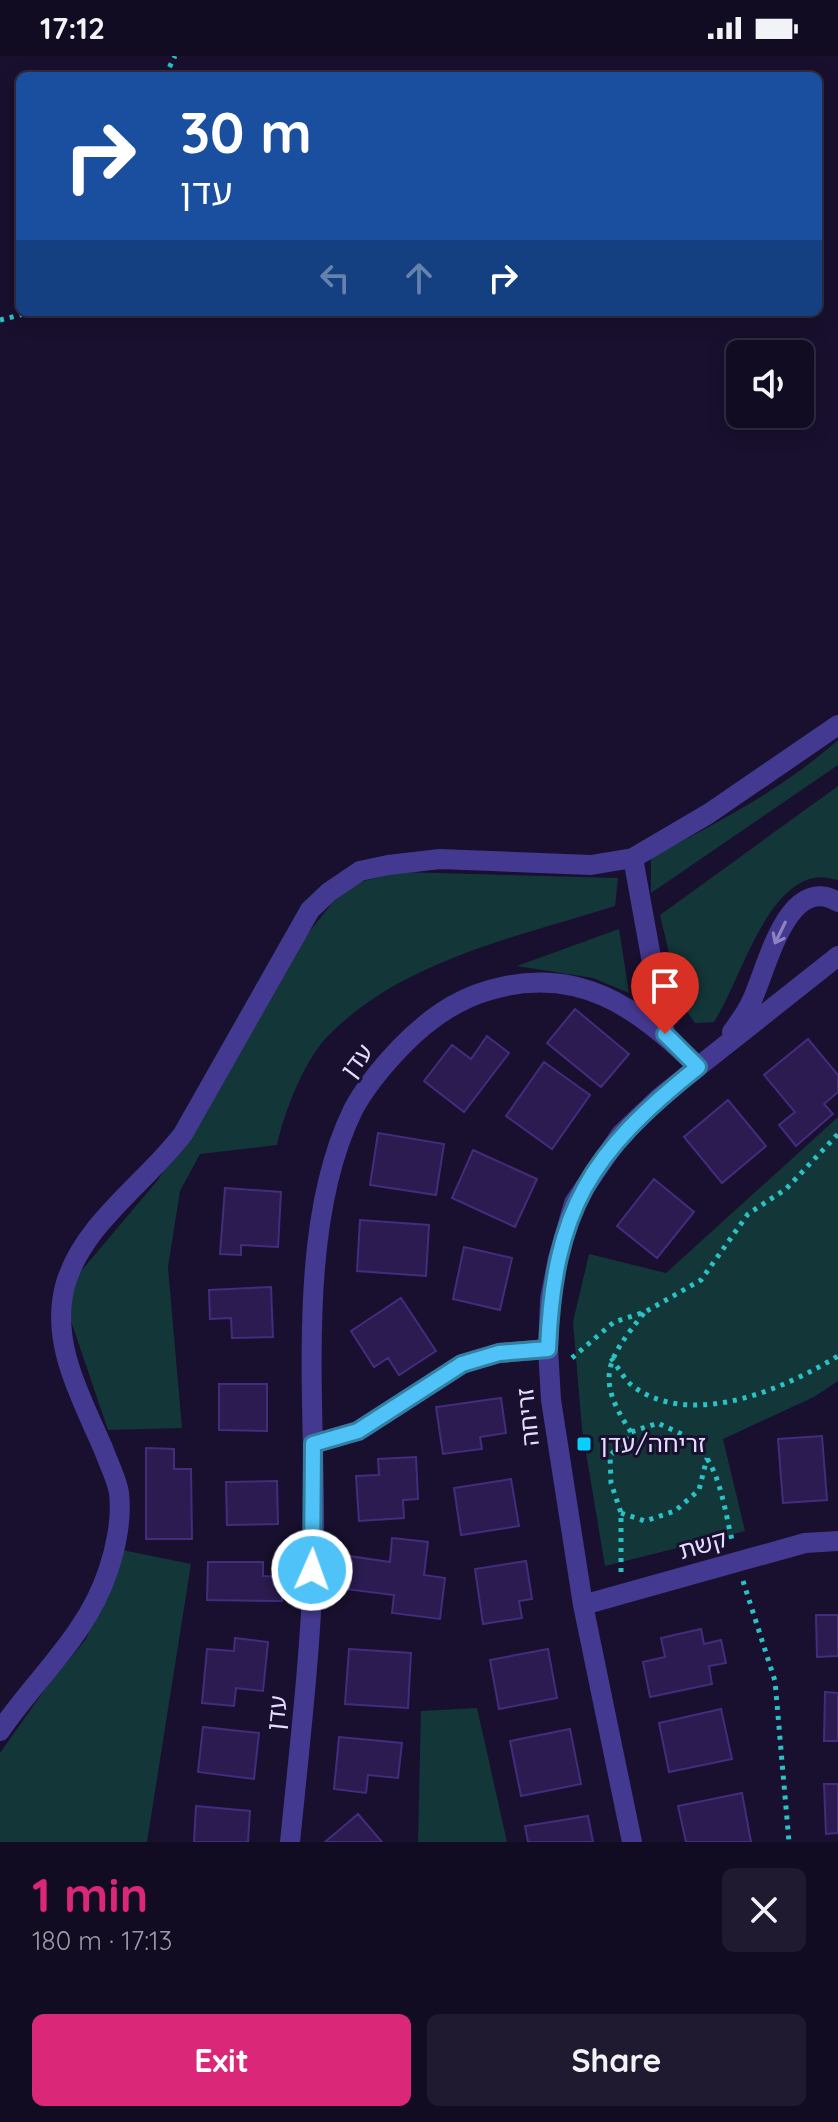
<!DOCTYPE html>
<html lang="en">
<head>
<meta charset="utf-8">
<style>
	body { margin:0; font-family:Quicksand,"Noto Sans Hebrew",sans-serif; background:#1f1a2f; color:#f1f3f6; height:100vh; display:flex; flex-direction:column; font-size:30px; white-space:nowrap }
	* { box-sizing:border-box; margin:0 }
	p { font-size:26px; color:#9c9ba5 }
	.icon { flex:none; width:44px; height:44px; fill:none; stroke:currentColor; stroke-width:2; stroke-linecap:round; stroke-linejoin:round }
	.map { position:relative; height:1786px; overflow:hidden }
	.panel { display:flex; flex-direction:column; background:#120c22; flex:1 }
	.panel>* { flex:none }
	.banner { position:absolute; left:16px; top:16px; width:806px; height:244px; border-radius:12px; box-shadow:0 4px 20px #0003,0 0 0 2px #312c40; background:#1a4fa0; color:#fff; overflow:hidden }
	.buttons { position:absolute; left:726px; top:284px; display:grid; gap:16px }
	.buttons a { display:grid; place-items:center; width:88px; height:88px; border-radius:12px; background:#120c22; box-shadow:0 4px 20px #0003,0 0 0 2px #312c40; font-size:40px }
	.pin { position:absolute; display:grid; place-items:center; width:68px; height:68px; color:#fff; margin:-82px -34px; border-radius:50% 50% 50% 0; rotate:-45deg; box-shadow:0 0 8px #0007 }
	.pin .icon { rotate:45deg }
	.me { position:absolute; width:88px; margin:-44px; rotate:2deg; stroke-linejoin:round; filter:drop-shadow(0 0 6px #0008) }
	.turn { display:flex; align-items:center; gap:28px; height:168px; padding:0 32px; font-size:36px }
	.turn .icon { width:104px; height:104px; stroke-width:2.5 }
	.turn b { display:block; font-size:56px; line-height:68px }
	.lanes { display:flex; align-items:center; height:76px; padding:0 32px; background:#0003; justify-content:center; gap:40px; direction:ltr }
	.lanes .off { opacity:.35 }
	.round { display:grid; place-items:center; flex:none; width:84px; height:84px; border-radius:12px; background:#1f1a2f }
	.overview { display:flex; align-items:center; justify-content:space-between; height:136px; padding:0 32px }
	h1 { font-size:48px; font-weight:700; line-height:60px; color:#db2777 }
	.action { display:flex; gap:16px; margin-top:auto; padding:16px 32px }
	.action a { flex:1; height:92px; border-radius:12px; background:#db2777; color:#fff; font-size:32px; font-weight:700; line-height:92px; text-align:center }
	.action a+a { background:#1f1a2f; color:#f1f3f6 }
	.status { display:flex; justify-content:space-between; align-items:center; height:56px; padding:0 40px; background:#120c22; direction:ltr }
	.status svg { height:22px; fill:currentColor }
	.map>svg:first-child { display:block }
</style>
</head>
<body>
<div class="status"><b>17:12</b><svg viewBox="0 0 49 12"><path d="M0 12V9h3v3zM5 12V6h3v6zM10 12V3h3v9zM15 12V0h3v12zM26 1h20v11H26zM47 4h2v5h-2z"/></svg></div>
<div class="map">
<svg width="838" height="1786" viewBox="0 0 838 1786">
	<rect width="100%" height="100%" fill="#18102e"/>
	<path fill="#133639" d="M838 684V709L651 837V801C717 767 783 733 838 684Z
		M838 730V824C831 823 820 820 813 822 763 834 740 926 714 966L695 967 681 947 660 859Z
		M397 816 618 822 615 850C517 881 402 904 328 980 304 1004 284 1057 277 1089L200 1098 180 1135 168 1211 182 1372 108 1374 70 1262 71 1227 157 1125 221 1031 289 901 333 846 357 827Z
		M619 873 629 937 593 922 517 910Z
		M838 1061V1325L814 1341 723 1383 745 1475 605 1510 582 1373 573 1266 589 1198 666 1217Z
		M122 1494 191 1508 147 1786H0V1697L50 1626 86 1583Z
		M477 1652 507 1786H418L421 1655Z"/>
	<path fill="#2b1b50" stroke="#432c7e" stroke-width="2" d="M575 953 629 998 601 1031 547 987Z
		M487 980 509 997 464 1056 424 1025 452 989 471 1003Z
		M808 983 838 1019V1036L824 1048 833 1058 796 1090 779 1069 795 1056 764 1019Z
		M544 1006 590 1039 552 1093 506 1060Z
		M728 1044 766 1090 722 1127 684 1081Z
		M378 1077 444 1088 436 1139 370 1129Z
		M473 1094 537 1123 515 1171 452 1142Z
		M654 1123 694 1156 657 1202 617 1170Z
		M225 1132 281 1136 278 1191 241 1189V1199L220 1198Z
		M360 1164 429 1169 426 1220 357 1215Z
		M464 1191 512 1202 500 1254 453 1243Z
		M271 1231 273 1281 232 1282 231 1262 210 1263 209 1234Z
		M401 1242 436 1295 399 1319 388 1302 374 1311 351 1275Z
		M219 1328H267V1375L219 1374Z
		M501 1342 506 1377 480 1381 482 1393 443 1398 436 1351Z
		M822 1380 827 1444 783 1447 778 1383Z
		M146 1392 174 1393V1413H191L192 1483H146Z
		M416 1401 418 1443 403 1444 404 1462 359 1465 356 1420 379 1419 378 1403Z
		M511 1423 519 1470 461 1479 454 1432Z
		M277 1425 278 1468 227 1469 226 1426Z
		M392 1482 428 1486 424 1519 445 1522 440 1563 392 1557 394 1539 345 1533 349 1500 390 1506Z
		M526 1505 532 1543 519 1545 522 1562 483 1568 475 1513Z
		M208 1506H263V1520L282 1521V1545L207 1544Z
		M816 1559H838V1600L817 1601Z
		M701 1573 704 1588 721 1584 726 1607 709 1610 712 1628 650 1641 643 1606 665 1601 661 1582Z
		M235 1582 268 1586 263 1635 236 1632 234 1650 202 1647 207 1593 234 1595Z
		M349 1593 411 1597 408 1652 345 1648Z
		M548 1593 557 1642 499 1653 490 1604Z
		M825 1636 838 1637V1685H824Z
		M721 1653 732 1703 669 1716 659 1667Z
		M203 1671 259 1677 254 1723 198 1716Z
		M570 1673 581 1728 521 1740 510 1685Z
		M339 1681 402 1687 398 1722 368 1719 366 1737 334 1733Z
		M824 1728H838V1777L826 1778Z
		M742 1737 751 1786H686L678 1750Z
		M196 1750 250 1755 248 1786H194Z
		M358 1758 382 1786H325Z
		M588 1760 593 1786H528L525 1770Z"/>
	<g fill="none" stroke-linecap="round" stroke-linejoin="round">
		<path stroke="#29c2c7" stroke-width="5" stroke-dasharray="4 6" stroke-linecap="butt" d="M165 20 175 0
			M0 264 32 256
			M572 1302 614 1266 645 1256 701 1224 748 1158 786 1133 838 1078
			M611 1302C618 1311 625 1325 634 1331 693 1373 784 1333 838 1300
			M631 1376C595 1322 606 1305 644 1257
			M621 1457 645 1465 675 1455 699 1434 707 1402
			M621 1516V1457L611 1427 610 1400 631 1376 658 1367C669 1373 683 1377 692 1385 720 1408 724 1452 732 1484
			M743 1525 775 1625 789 1786"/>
		<path stroke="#443990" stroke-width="20" d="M633 802 665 978
			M732 976C739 966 747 956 752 944 767 913 787 816 838 846
			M313 1388 358 1375 462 1308 499 1297 548 1293
			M583 1549 805 1487 838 1485
			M0 1675C37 1621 87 1579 108 1515 116 1492 122 1462 119 1437 117 1423 108 1406 103 1392 81 1341 50 1287 65 1230 82 1168 146 1127 183 1078L310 854 329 836 360 815 388 809 440 803 591 809 633 802 708 758 838 669
			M290 1786C300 1686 312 1585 314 1485 316 1353 294 1174 353 1054 365 1031 382 1011 400 992 426 965 454 944 490 934 578 908 639 952 698 1011
			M632 1786 583 1549 551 1344 548 1293 550 1243 558 1202 574 1147 621 1078 660 1041 838 900"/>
	</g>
	<defs><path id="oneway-shaft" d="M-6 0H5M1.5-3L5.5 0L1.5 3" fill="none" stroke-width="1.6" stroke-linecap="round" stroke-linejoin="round" transform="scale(2)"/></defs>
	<use stroke="#8c83c2" href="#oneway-shaft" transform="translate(780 877) rotate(116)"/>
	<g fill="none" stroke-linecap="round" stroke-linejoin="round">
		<defs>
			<path id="route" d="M312 1514 313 1388 358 1375 462 1308 499 1297 548 1293C554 1153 590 1097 698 1011L665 978"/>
		</defs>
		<use href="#route" stroke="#337fa1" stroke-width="20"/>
		<use href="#route" stroke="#4fc3f7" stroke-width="14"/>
	</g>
	<rect fill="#09d0ff" stroke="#18102e" stroke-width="3" x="576" y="1380" width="16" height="16" rx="4"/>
	<g text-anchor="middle" stroke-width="6" stroke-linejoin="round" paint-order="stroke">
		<g font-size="24" fill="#e4ddff" stroke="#18102e">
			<text transform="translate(357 1005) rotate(-53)" y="8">עדן</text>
			<text transform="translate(528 1361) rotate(-96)" y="8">זריחה</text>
			<text transform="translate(703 1489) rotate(-16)" y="8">קשת</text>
			<text transform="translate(277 1657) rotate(-84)" y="8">עדן</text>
		</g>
		<g font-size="24" fill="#e4ddff" stroke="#18102e" text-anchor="start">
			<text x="600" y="1396">זריחה/עדן</text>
		</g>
	</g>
</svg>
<div class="buttons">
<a><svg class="icon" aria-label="sound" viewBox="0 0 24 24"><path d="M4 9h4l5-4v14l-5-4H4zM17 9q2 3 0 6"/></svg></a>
</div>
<div class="pin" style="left:665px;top:978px;background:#d93025"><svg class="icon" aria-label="arrive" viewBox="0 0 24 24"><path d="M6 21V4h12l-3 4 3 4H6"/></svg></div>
<svg class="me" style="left:312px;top:1514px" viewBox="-20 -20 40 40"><circle r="17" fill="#4fc3f7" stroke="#fff" stroke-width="3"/><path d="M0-11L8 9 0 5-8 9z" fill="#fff"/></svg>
<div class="banner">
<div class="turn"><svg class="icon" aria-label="right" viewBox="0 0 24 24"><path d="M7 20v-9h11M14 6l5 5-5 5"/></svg><div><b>30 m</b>עדן</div></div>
<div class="lanes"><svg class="icon off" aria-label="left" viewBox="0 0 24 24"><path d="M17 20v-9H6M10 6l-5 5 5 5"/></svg><svg class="icon off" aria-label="ahead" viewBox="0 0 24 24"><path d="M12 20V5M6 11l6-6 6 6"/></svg><svg class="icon" aria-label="right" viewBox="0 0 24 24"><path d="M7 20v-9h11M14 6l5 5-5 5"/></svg></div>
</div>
</div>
<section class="panel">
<div class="overview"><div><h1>1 min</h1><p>180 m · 17:13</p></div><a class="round"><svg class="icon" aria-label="close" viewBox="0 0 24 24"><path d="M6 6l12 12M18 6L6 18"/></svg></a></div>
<div class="action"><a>Exit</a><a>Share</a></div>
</section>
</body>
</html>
